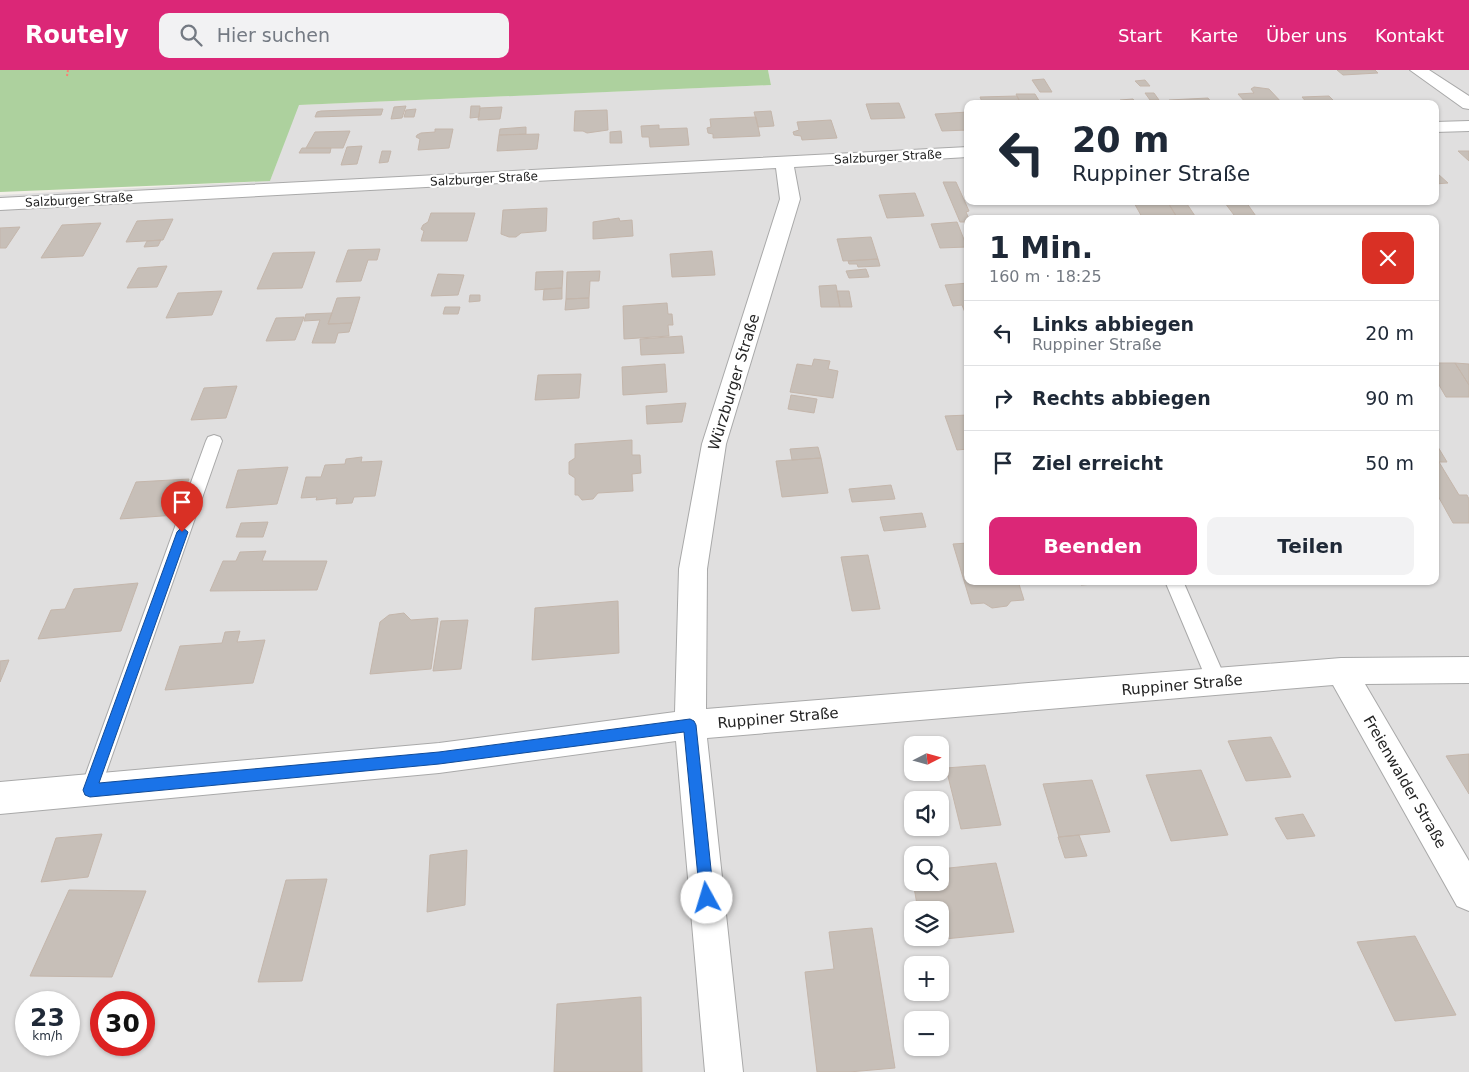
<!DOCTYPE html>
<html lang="de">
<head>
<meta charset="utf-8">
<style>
	body { margin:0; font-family:"DejaVu Sans",sans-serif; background:#f2f2f3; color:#1f2937; height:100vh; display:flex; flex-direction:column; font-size:19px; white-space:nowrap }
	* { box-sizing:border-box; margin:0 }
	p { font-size:16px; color:#747a83 }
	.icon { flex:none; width:28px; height:28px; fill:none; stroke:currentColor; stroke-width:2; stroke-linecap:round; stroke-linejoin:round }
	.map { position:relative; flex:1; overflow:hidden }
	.drawer { position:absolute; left:964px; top:145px; width:475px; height:370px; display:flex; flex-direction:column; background:#fff; border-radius:10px; box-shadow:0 1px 4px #0004 }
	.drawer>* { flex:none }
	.hud { position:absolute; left:964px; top:30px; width:475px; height:105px; border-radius:10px; box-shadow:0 1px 4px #0004; background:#fff; color:#1f2937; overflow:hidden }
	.needle { width:32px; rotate:84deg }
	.tools { position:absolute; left:904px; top:666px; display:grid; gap:10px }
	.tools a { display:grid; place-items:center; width:45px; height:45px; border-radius:10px; background:#fff; box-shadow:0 1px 4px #0004; font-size:25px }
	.speed { position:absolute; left:15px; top:921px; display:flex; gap:10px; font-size:25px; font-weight:700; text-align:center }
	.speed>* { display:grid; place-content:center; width:65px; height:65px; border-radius:50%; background:#fff; box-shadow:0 1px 4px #0004; line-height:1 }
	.speed small { font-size:12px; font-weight:400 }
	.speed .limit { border:8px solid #d22; background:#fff; color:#111 }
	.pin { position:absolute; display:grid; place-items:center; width:42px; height:42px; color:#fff; margin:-51px -21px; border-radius:50% 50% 50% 0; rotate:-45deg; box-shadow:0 0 5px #0007 }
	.pin .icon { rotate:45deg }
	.me { position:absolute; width:55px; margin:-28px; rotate:354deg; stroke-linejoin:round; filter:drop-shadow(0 0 4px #0008) }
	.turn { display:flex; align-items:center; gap:18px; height:105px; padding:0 25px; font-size:22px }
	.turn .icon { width:65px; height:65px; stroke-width:2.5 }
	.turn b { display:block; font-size:35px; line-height:42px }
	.round { display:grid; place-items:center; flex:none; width:52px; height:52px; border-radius:10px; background:#f2f2f3 }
	.overview { display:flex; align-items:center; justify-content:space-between; height:85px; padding:0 25px }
	h1 { font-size:30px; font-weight:800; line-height:38px }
	.primary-button { display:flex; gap:10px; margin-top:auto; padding:10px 25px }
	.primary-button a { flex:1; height:58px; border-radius:10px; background:#db2777; color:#fff; font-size:20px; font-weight:800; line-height:58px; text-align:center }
	.primary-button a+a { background:#f2f2f3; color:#1f2937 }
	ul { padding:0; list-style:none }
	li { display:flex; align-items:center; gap:15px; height:65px; padding:0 25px; border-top:1px solid #e0e1e3 }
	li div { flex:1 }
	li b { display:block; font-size:19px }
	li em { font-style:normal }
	header { display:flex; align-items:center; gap:30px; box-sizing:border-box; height:70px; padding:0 25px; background:#db2777; color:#fff }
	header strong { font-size:24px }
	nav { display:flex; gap:28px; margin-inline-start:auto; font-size:18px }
	.search { width:350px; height:45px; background:#f2f2f3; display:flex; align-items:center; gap:12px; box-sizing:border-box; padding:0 18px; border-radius:10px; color:#747a83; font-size:19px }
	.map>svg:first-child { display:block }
</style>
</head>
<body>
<header>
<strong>Routely</strong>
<div class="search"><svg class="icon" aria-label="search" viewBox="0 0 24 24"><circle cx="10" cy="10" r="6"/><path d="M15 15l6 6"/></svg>Hier suchen</div>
<nav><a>Start</a><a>Karte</a><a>Über uns</a><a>Kontakt</a></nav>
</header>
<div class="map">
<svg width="1469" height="1002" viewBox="0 0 1469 1002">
	<rect width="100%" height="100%" fill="#f2efe9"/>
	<path fill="#e0dfdf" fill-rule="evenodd" d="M768 0H1469V1002H0V125L270 111 298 35 771 15ZM968 34H1435V131H968ZM968 149H1435V511H968ZM912 675H940V702H912ZM912 730H940V758H912ZM912 785H940V812H912ZM912 840H940V868H912ZM912 895H940V922H912ZM26 932H69V975H26ZM101 932H144V975H101ZM912 950H940V978H912Z"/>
	<path fill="#add19e" d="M0 0H768L771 15 299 35 270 111 0 122Z"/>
	<path fill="#c7bfb8" stroke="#c4b6ab" d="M1337 0H1375L1378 3 1343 5Z
		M1044 9 1052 22H1040L1032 10Z
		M1145 10 1150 16H1140L1135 11Z
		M1254 17 1269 19 1283 34H1247L1238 24 1254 23 1251 19Z
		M1145 23H1154L1159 30H1150Z
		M1016 24H1035L1041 34H1021Z
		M1017 26 1021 34H983L980 27Z
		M1329 26 1337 34H1308L1302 27Z
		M1208 28 1213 34H1172L1169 30Z
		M1133 29 1137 34H1122L1120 30Z
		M899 33 905 48 871 49 866 34Z
		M406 36 402 48 391 49 394 37Z
		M471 36H480L479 47 470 48Z
		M502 37 500 49 478 50 480 38Z
		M375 39H383L381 45 315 47 317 42 321 41Z
		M416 39 414 47H404L406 40Z
		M607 40 608 60 587 63 583 61H574L575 41Z
		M771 41 774 56 758 57 754 42Z
		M968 42V60L942 61 935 44Z
		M756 47 760 66 713 68V64L708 63 707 58 711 57 710 49Z
		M831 50 837 68 802 70 801 66 794 65 793 62 799 60 797 52Z
		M659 55V59L687 58 689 75 650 77 649 67H642L641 56Z
		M526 57V64L499 65 500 59Z
		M435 59H453L449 78 418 80 420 69 416 67 417 65 421 63 435 62Z
		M350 61 343 78H306L315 62Z
		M621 61 622 73H610V62Z
		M539 64 537 79 497 81 499 65Z
		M362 76 357 94 341 95 347 77Z
		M302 78H331L330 83H299Z
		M382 81H391L388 92 379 93Z
		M1458 81H1469V91Z
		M1435 104H1438L1448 113 1435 114Z
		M943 112H956L969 141 966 142 969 149 968 152H960Z
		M915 123 924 146 887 148 879 125Z
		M1133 131H1167L1178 149 1142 147Z
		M1167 131H1185L1197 149H1178Z
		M1246 132 1258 149H1237L1225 133Z
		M547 138 546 161 521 163 516 167H509L501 164 503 140Z
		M431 143H475L467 171H421L424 161 421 159 423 155 428 152Z
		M1095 146 1096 149 1054 148Z
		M619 148 620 151 632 150 633 166 593 169V152Z
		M173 149 163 170 126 172 137 151Z
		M957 152 967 177 940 178 931 154Z
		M101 153 83 186 41 188 62 155Z
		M20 157 6 178H0V158Z
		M871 167 878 189 843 191 837 169Z
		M161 170 158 176 144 177 147 171Z
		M380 179 377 190H368L361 211 336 212 348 180Z
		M712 181 715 205 672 207 670 184Z
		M315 182 302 218 257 219 273 183Z
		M878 189 880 196 858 197 857 194H849L848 191Z
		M167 196 157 217 127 218 138 198Z
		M866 199 869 207 849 208 846 201Z
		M563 201 562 218 535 220 536 202Z
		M600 201 599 211H590L589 228 566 229 567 202Z
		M438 204 464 205 458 225 431 226Z
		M968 213V250L962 235 953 236 945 215Z
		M836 215 840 237H821L819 216Z
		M562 218V229L543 230 544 219Z
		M222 221 212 245 166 248 178 223Z
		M837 221H849L852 237H840Z
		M470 225H480V231L469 232Z
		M360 227 352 253 328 254 337 228Z
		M589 228V238L565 240 566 229Z
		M667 233 668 244H672L673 255H668L669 266 624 269 623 236Z
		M445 237H460L458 244H443Z
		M332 243 328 254 352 253 349 262 338 263 335 273H312L320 250 304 251 306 244Z
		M304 247 295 270 266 271 276 248Z
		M682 266 684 283 641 285 640 269Z
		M814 289 830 291 828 299 838 301 833 328 790 322 797 294 812 296Z
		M1435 293H1455L1469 315V327H1446L1435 308Z
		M1455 293 1469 294V315Z
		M665 294 667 322 623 325 622 297Z
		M581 304 579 328 535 330 538 305Z
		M237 316 226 348 191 350 204 318Z
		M791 325 817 329 814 343 788 339Z
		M686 333 682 352 647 354 646 336Z
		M968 345V379L957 380 945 346Z
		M632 370V385H640L641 403 632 404 633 421 598 423 593 429 582 430 578 425H575V408L569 404V392L575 388V374Z
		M1435 372 1447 392H1439L1459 425H1467L1469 429V453H1453L1438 426H1435Z
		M818 377 821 388 792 390 790 379Z
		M362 387 361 392 382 391 375 426 354 427 352 433 336 434 337 428 316 430 317 427 301 428 306 407H321L325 395 345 394 346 389Z
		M821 388 828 423 782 427 776 391Z
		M288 397 277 434 226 438 238 400Z
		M189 409 176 445 120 449 136 412Z
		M891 415 895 429 852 432 849 419Z
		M922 443 926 457 884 461 880 447Z
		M268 452 263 467H236L241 453Z
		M968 473V511H1018L1024 530 1011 531 1007 536 992 538 984 533 971 534 953 474Z
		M266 481 262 491H327L317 520 210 521 223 491H236L240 482Z
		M868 485 880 539 852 541 841 487Z
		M1079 511H1131L1081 515Z
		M138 513 121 561 38 569 51 540 65 539 74 519Z
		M618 531 619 583 532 590 535 538Z
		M404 543 411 550 438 548 431 599 370 604 380 552 389 545Z
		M468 550 461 599 433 601 441 551Z
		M240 561 237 572 265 570 253 613 165 620 180 576 222 573 225 562Z
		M9 590 0 612V591Z
		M1271 667 1291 707 1246 711 1228 671Z
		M1469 684V724L1446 686Z
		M985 695 1001 755 961 759 946 698Z
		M1201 700 1228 765 1171 771 1146 705Z
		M1092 710 1110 762 1059 767 1043 714Z
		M1303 744 1315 766 1287 769 1275 748Z
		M102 764 88 807 41 812 56 768Z
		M1079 765 1087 786 1065 788 1058 767Z
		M467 780 465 835 427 842 430 785Z
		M996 793 1014 862 925 871 924 868H940V840H918L913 812H940V799Z
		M327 809 302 911 258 912 286 810Z
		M69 820 146 821 112 907 30 906Z
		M872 858 895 998 849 1002H817L805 902 834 899 829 862Z
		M1415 866 1456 945 1395 951 1357 872Z
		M641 927 642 1002H554L557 934Z"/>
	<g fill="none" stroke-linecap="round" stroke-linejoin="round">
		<defs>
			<path id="lane" d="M214 365 220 367 222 371 100 720 97 727 90 730 83 727 80 720 206 371 208 367Z
				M1165 511H1183L1227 612 1224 618 1217 621 1210 618Z"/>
			<path id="street" d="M1410 0H1429L1469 26V39L1463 38Z
				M1469 51V61L1435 62V52Z
				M968 77V87L794 97 800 129 726 374 707 499 706 639 1341 588 1469 587V613L1365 614 1469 791V841L1457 836 1333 615 707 668 743 1002H705L676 671 439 703 0 744V712L439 673 675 642 679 499 702 374 780 129 776 98 0 140V128Z"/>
		</defs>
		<use href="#lane" stroke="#a9a9a9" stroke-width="2"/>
		<use href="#street" stroke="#a9a9a9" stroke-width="2"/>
		<path stroke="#fa8072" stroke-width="2" stroke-dasharray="2 2" stroke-linecap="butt" d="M67 6 68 0"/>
		<use href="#lane" fill="#fff" fill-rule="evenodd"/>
		<use href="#street" fill="#fff" fill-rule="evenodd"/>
	</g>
	<path fill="#1a73e8" stroke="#114b97" d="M182 457 188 462 99 713 439 682 690 649 694 651 696 655 714 828 712 833 707 835 702 833 700 828 684 662 439 694 90 727 85 725 83 720 177 462Z"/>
	<g text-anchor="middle" stroke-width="4.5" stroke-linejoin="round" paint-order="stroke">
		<g font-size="12" fill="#222" stroke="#fff">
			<text transform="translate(888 87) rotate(-3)" y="4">Salzburger Straße</text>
			<text transform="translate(484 109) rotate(-3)" y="4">Salzburger Straße</text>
			<text transform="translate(79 130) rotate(-3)" y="4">Salzburger Straße</text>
		</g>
		<g font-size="15" fill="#222" stroke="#fff">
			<text transform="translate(734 312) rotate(-73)" y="5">Würzburger Straße</text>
			<text transform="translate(1182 615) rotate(-5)" y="5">Ruppiner Straße</text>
			<text transform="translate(778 648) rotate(-5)" y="5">Ruppiner Straße</text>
			<text transform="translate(1405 712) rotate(60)" y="5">Freienwalder Straße</text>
		</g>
	</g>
</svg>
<div class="tools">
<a><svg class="needle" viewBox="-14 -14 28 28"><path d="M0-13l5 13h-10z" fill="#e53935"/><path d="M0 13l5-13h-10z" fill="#747a83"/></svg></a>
<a><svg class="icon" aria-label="sound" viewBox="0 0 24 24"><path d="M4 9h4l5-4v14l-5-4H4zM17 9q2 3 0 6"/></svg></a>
<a><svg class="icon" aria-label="search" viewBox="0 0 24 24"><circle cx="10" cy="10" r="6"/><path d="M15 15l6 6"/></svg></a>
<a><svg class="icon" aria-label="layers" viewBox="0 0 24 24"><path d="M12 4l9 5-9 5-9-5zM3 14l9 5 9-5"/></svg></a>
<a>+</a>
<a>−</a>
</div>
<div class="speed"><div>23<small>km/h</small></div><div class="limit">30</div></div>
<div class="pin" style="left:182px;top:462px;background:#d93025"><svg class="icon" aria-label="arrive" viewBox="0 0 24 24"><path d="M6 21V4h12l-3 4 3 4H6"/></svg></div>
<svg class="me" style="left:707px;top:828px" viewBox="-20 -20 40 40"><circle r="19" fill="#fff"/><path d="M0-13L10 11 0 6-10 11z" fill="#1a73e8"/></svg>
<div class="hud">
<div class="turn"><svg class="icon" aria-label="left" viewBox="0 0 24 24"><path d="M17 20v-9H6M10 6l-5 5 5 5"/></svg><div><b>20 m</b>Ruppiner Straße</div></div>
</div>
<section class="drawer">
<div class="overview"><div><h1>1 Min.</h1><p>160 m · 18:25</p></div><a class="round" style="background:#d93025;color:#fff"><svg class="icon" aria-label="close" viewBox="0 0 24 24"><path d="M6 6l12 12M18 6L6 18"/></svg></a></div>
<ul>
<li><svg class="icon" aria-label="left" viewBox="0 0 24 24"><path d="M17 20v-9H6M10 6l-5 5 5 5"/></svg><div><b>Links abbiegen</b><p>Ruppiner Straße</p></div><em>20 m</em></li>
<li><svg class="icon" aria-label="right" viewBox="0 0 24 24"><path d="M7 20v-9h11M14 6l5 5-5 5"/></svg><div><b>Rechts abbiegen</b></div><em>90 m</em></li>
<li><svg class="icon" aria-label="arrive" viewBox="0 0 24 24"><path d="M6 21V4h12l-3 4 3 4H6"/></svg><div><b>Ziel erreicht</b></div><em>50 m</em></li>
</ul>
<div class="primary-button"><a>Beenden</a><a>Teilen</a></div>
</section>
</div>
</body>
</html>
